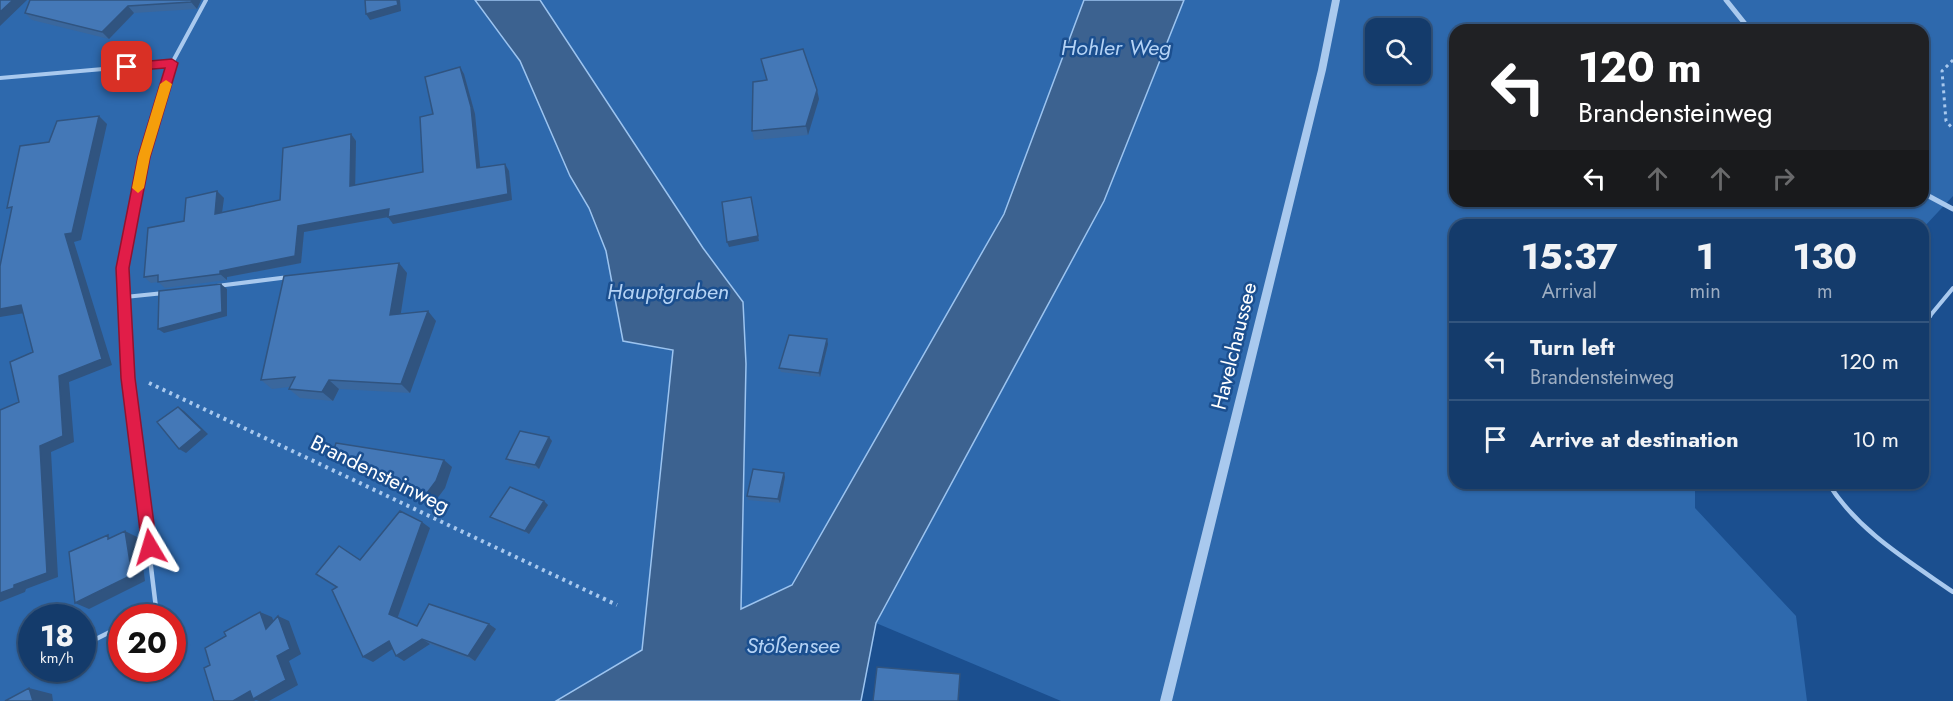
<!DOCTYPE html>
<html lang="en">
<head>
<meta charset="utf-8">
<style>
	body { margin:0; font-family:Jost,sans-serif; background:#214673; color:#f1f3f6; height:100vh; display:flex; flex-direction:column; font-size:22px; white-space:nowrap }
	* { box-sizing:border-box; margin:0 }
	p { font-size:20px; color:#9dadc1 }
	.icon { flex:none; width:33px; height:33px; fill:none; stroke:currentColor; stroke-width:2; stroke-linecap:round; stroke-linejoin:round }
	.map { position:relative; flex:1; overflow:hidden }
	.details { position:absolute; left:1449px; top:219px; width:480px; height:270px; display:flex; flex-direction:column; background:#143b6b; border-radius:18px; box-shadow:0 2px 4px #0004,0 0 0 2px #33557e }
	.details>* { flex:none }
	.guide { position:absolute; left:1449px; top:24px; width:480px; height:183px; border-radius:18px; box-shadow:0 2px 4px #0004,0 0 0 2px #33557e; background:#202124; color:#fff; overflow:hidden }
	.fabs { position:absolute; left:1365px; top:18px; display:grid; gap:12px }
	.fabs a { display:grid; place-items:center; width:66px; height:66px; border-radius:12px; background:#143b6b; box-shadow:0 2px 4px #0004,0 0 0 2px #33557e; font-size:30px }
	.speed { position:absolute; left:18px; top:604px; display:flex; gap:12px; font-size:30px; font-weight:700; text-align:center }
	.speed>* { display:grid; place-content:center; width:78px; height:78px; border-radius:50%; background:#143b6b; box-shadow:0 2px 4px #0004,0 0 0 2px #33557e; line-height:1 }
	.speed small { font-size:15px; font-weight:400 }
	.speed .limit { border:9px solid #d22; background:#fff; color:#111 }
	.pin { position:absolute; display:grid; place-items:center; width:51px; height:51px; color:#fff; margin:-26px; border-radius:12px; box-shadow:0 3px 9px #0006 }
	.me { position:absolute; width:66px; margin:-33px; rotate:353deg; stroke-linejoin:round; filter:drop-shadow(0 0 4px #0008) }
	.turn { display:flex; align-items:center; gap:21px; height:126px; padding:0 30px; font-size:27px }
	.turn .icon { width:78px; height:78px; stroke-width:2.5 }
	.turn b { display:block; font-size:42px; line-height:51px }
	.lanes { display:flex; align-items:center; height:57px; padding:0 30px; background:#0003; justify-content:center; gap:30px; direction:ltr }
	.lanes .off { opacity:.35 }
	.eta { display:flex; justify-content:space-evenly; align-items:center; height:102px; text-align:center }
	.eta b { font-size:36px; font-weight:700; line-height:42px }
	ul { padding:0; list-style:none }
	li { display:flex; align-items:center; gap:18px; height:78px; padding:0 30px; border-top:2px solid #33557e }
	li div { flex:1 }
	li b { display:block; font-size:22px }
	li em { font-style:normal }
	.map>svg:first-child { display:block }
</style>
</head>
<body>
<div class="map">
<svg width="1953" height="701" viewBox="0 0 1953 701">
	<rect width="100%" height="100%" fill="#1b4f8f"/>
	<path fill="#2e69ad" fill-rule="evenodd" d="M0 0H475L520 61 570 176 589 208 606 251 623 341 673 350 642 650 556 701H0ZM32 618H82V669H32ZM122 618H172V669H122Z
		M540 0H1084L1004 214 792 585 741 609 746 364 743 302 703 248Z
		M1184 0H1953V196L1923 228V225H1455V483H1695V508L1796 616 1807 701H1061L876 623 1104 201ZM1376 28H1420V74H1376ZM1455 30H1923V201H1455Z"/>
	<path fill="#3c6290" stroke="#9cc4f0" stroke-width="1.5" d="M475 0H540L703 248 743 302 746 364 741 609 792 585 1004 214 1084 0H1184L1104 201 876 623 861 701H556L642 650 673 350 623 341 606 251 589 208 570 176 520 61Z"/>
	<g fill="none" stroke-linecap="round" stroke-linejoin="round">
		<path stroke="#a9c9ee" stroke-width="3" stroke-dasharray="3 4" stroke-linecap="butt" d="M1953 60 1942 71 1946 121 1953 129"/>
		<path stroke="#a9c9ee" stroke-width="4" stroke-dasharray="3 4.5" stroke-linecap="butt" d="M149 383 617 605"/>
		<path stroke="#a9c9ee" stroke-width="4" d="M172 63 206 0
			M0 78 172 63 144 157 123 268 125 317
			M217 286 289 277
			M125 297 164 293
			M1929 317 1953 288"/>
		<path stroke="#a9c9ee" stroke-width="4.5" d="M125 316 128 378 156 608 137 618
			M1923 324 1930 316
			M1828 483C1858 531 1907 560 1953 592
			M82 646 122 626"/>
		<path stroke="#a9c9ee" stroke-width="5" d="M1726 0 1750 30
			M1923 193 1953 209"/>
		<path fill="#a9c9ee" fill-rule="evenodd" d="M1332 0H1340L1326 70 1172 701H1160L1318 70Z"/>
	</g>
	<path fill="#3a679d" d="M201 0 197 9 134 13 109 39 32 20 25 13Z
		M761 59 817 90 819 99 808 135 754 140 752 131 767 80Z
		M460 67 464 74 475 114 480 168 505 164 509 171 512 200 393 224 388 217 304 232 301 263 227 277V280L165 288 158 282 151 283 144 277 184 221 217 191 224 198 222 212 280 200 351 134 356 141 355 185 423 172 433 114Z
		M399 263 407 273 401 314 436 321 410 393 339 389 333 401 300 398 289 389V387L272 389 261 380Z
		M827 339 828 344 820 377 781 372 779 368Z
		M549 437 552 441 539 469 510 463 506 459Z
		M333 452 444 460 452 467 445 488 436 500 343 460Z
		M784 473 785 477 780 503 748 500 747 496Z
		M548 505 529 534 494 520 490 517Z
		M430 528 398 618 417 626 489 624 496 629 475 661 430 644 404 661 392 649 373 662 360 560Z"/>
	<path fill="#305480" d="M13 0H27L0 26V12Z
		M192 0H201L197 9 191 2Z
		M397 0H400L401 11 370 20 366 14Z
		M128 6 134 13 109 39 102 32Z
		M460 67 464 74 475 114 481 175 477 168Z
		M817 90 819 99 808 135 806 126Z
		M99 116 107 124 81 240 74 242 112 365 69 382 74 442 51 452 58 577 26 589 25 592 0 602V593L59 376 65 234Z
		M351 134 356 141 355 193 350 186Z
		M505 164 509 171 512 200 393 224 388 217Z
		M217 191 224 198 221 220 215 214Z
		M751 197 759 241 729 247 727 242Z
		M389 209 394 216 304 232 301 263 227 277V280L220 274V271L298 226Z
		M399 263 407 273 399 325 390 315Z
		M221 284 227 289V316L164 333 158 329Z
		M21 305 31 312 0 317V309Z
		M428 311 436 321 410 393 401 384Z
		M827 339 828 344 820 377 819 373Z
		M329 380 339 389 333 401 322 392Z
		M178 407 184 411 208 434 186 453 179 449Z
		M549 437 552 441 539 469 535 465Z
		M444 460 452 467 445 488 436 500 427 493Z
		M784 473 785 477 780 503 778 499Z
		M544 501 548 505 529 534 525 531Z
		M422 522 430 528 397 619 389 614Z
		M125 531 139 538 145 581 89 609 75 603Z
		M260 612 272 617 278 634 266 629Z
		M278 616 289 621 301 654 289 661 298 685 269 701H259L256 700 254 701H233L250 691 277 656Z
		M489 624 496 629 475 661 468 656Z
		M422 639 430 644 404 661 396 656Z
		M389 641 397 646 373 662 363 657Z
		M960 674 959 701H958Z
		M29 688 52 694 53 701H33Z"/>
	<path fill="#4478b7" stroke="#305480" stroke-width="1.5" d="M0 0H13L0 12Z
		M30 0H192L191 2 128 6 102 32 25 13Z
		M365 0H397L398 5 366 14Z
		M803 49 817 90 806 126 752 131 753 82 767 80 761 59Z
		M460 67 471 107 477 168 505 164 508 194 388 217 389 209 298 226 295 256 220 271V274L158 282V275L144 277 148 228 184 221 186 198 217 191 215 214 280 200 283 148 351 134 350 186 423 172 420 117 433 114 425 77Z
		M99 116 72 233 65 234 102 359 59 376 63 436 40 446 47 573 14 585V588L0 593V410L19 402 10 362 33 352 21 305 0 309V266L12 207 7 208 20 146 49 142 57 121Z
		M751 197 758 236 727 242 722 202Z
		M399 263 390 315 428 311 401 384 329 380 322 392 289 389 295 377 261 380 284 276Z
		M221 284 222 312 158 329 159 291Z
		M789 335 827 339 819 373 779 368Z
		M178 407 202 430 179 449 157 422Z
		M520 431 549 437 535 465 506 459Z
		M336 443 444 460 436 481 427 493 333 452Z
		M753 469 784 473 778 499 747 496Z
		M510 487 544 501 525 531 490 517Z
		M400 511 422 522 389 614 417 626 429 604 489 624 468 656 422 639 396 656 389 641 363 657 332 590 337 587 316 574 339 546 360 560Z
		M125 531 132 575 75 603 69 552 108 535V539Z
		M260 612 266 629 278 616 290 649 277 656 286 680 253 699 250 691 233 701H214L204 668 210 665 205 648 226 636 224 632Z
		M877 667 960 674 958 701H873Z
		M29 688 33 701H5Z"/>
	<path fill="#e11d48" stroke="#92132f" stroke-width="1.5" d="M172 59 178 63 150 157 129 268 135 378 157 547 155 552 150 554 144 552 142 547 121 378 116 268 138 157 165 68 127 71 121 67 127 63Z"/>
	<path fill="#f59e0b" d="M166 80 172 84 150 157 144 188 138 193 132 188 138 157 160 84Z"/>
	<g text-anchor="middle" stroke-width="5" stroke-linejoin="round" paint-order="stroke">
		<g font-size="21" fill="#fff" stroke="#1b4f8f">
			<text transform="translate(1234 346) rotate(-76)" y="7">Havelchaussee</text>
			<text transform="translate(380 474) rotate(26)" y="7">Brandensteinweg</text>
		</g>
		<g font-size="22" font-style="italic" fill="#b5d3f5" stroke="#1b4f8f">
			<text x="1116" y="55">Hohler Weg</text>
			<text x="668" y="299">Hauptgraben</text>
			<text x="793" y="653">Stößensee</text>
		</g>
	</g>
</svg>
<div class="fabs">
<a><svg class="icon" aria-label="search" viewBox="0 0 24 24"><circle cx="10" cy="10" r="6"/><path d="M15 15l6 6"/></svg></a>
</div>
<div class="speed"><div>18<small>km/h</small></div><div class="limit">20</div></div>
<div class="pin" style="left:127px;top:67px;background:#d93025"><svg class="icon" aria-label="arrive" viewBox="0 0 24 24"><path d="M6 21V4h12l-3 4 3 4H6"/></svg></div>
<svg class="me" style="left:150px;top:547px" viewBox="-20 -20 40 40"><path d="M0-17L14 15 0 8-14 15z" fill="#e11d48" stroke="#fff" stroke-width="4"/></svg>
<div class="guide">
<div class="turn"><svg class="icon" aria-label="left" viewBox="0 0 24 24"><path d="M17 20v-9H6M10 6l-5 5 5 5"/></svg><div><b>120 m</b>Brandensteinweg</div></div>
<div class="lanes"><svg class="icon" aria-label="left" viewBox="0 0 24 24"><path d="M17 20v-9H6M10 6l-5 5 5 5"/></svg><svg class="icon off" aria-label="ahead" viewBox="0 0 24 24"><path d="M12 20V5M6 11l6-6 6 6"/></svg><svg class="icon off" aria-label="ahead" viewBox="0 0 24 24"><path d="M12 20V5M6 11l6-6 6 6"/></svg><svg class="icon off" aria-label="right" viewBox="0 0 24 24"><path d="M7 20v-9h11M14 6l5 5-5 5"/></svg></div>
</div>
<section class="details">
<div class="eta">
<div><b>15:37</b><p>Arrival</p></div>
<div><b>1</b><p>min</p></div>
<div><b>130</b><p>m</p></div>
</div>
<ul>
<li><svg class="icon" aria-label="left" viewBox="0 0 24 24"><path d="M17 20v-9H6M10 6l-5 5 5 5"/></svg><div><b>Turn left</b><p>Brandensteinweg</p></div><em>120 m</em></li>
<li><svg class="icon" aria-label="arrive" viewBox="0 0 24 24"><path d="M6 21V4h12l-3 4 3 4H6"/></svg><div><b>Arrive at destination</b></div><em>10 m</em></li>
</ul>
</section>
</div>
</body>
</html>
